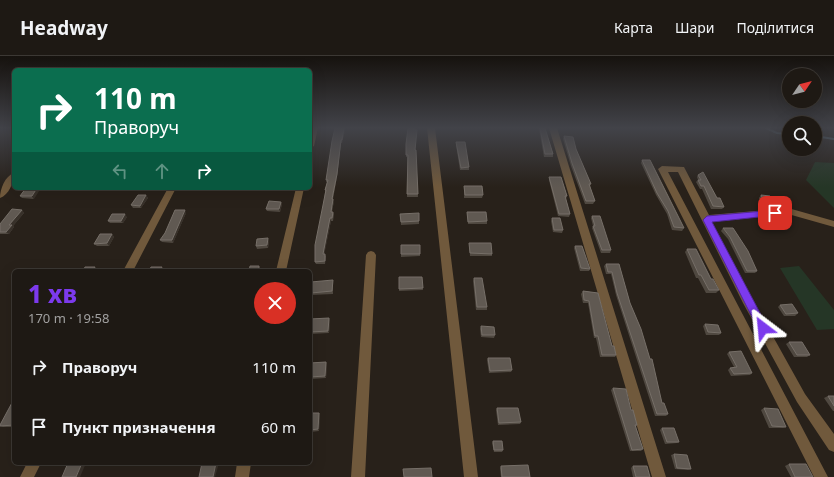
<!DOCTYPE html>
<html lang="uk">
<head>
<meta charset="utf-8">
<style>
	body { margin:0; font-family:"Noto Sans",sans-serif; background:#26221d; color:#f1f3f6; height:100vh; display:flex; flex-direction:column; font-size:15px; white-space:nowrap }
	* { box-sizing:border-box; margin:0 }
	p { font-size:13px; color:#a1a0a0 }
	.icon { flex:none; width:22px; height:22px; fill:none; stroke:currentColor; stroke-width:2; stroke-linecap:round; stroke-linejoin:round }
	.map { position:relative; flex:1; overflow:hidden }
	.panel { position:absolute; left:12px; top:213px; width:300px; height:196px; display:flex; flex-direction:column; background:#1e1914; border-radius:6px; box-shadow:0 4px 16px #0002,0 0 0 1px #3c3834 }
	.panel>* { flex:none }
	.top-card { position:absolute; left:12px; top:12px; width:300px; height:122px; border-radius:6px; box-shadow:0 4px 16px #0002,0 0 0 1px #3c3834; background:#0b6e4f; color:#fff; overflow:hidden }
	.needle { width:26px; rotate:55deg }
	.buttons { position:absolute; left:782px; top:12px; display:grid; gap:8px }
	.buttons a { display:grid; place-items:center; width:40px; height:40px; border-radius:50%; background:#1e1914; box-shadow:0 4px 16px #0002,0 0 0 1px #3c3834; font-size:20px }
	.pin { position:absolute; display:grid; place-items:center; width:34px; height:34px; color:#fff; margin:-17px; border-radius:8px; box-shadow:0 2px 6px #0006 }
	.me { position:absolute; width:44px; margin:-22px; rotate:331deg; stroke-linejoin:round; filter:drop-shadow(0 0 3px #0008) }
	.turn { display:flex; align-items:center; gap:14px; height:84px; padding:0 16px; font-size:18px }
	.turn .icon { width:52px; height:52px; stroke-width:2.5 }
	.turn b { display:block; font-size:28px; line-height:34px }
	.lanes { display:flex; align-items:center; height:38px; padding:0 16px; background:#0003; justify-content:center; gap:20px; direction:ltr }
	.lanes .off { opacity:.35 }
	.round { display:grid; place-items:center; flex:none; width:42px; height:42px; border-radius:21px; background:#26221d }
	.summary { display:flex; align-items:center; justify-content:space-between; height:68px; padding:0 16px }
	h1 { font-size:24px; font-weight:800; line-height:30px; color:#7c3aed }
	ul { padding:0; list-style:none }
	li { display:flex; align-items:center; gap:12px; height:60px; padding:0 16px }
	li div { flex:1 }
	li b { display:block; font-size:15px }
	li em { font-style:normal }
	header { display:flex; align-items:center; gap:24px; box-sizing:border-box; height:56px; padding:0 20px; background:#1e1914; border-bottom:1px solid #3c3834 }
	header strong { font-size:19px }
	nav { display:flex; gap:22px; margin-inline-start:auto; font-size:14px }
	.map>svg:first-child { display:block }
</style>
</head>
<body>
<header>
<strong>Headway</strong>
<nav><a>Карта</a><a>Шари</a><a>Поділитися</a></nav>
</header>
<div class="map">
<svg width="834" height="421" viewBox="0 0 834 421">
	<rect width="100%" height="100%" fill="#28211a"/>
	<path fill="#253626" d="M815 106 834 107V152L806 124Z
		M799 210 834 254V273L817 274 780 212Z"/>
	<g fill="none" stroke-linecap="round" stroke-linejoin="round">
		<path stroke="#5c7684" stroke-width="2" d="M766 72 777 77 789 78
			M815 80 834 83"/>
		<path fill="#70593c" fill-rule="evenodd" d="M310 72H318L314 90 310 92Z
			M427 72H435L478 421H464Z
			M549 72H557L666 421H652Z
			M662 110 684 111 709 159 788 152 834 165V171L788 158 712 166 751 241 805 338 834 378V396L829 394 797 346 743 247 678 116H668L828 421H814L658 113Z
			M14 117C14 126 9 139 0 142 0 133 5 120 14 117Z
			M168 132H176L133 215H123Z
			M296 132H304L286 215H276Z
			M371 195 374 196 376 199 365 421H351L366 199 368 196Z
			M27 407H41L34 421H20Z
			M237 407H251L249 421H235Z"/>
	</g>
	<path fill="#4f4840" d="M344 72 345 74 342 87H341L337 121 333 143 334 145 332 156H333L334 158 333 165H331L324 198 326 200 325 208H316L315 206 325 136V134L327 126H326V124Z
		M407 72H415V94H416L418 141H407V101H406V88L408 72Z
		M539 72H545L553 98V101H544L539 73Z
		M564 80 576 93 591 128 590 130 595 145 593 148H585L571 110 563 83Z
		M456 86 469 111V114H460L456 89Z
		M642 104 684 172 682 175 672 174 667 158 656 139 641 107Z
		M698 119 724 151 722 153H711L702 133H700L696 126 698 124 697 121Z
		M549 121 567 140 566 143 570 158 569 161 558 160 549 124Z
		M464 130 483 139 482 142H464Z
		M26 132 34 143 22 142 20 140Z
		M184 132H194V134L186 135Z
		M146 139 148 142 141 152H133L131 149Z
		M761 139 773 147 771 149H762L759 142Z
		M281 146 282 148 280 156 267 155 266 153Z
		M22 154 24 157 13 170 14 171 9 178H0V168Z
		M467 156 487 165V168H468Z
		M186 157 173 187 162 186 160 184Z
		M400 158 419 165V168L401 169Z
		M592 160 611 194 610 197H601L592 172 593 170 591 162Z
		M127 161 123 167H110L108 165Z
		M552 162 563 174 562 177 553 176 551 165Z
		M723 172 757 215 755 217H745L728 183 721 175Z
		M112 178 114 181 109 190H97L94 188Z
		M269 185 268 192 257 193 256 190Z
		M469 187 492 198V200H470Z
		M401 189H420V200L401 201Z
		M575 190 590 213 589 215H580L574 192Z
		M687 193 719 234 716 237H706L698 222H696L685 196Z
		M606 208H619L630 247 662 347 668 358 666 360H655L616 239 611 218H606L604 210Z
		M399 221H422L423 234 399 235Z
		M474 222 487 251V254H476L473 225Z
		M333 224V238L311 239V237Z
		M583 235 598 237 612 290 616 299 615 301H600L596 282H594L588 247H583L581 238Z
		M780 249 798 257 795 260H784L778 251Z
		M329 262 330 265 329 277 310 278V263Z
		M705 268 721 277 719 279H706L703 270Z
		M481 270 495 279 494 282 481 281 480 273Z
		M789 286 810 299 807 301H794L786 288Z
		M729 296 752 317 750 319 731 320 728 314 730 312 734 311 727 298Z
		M488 302 512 314 511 316 489 317 487 304Z
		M326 306 327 308 326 322 310 323V307Z
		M613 332 631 354 637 369 636 371 643 393 641 395H630L611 334Z
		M828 340H834V355H833L824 342Z
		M14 343V371H3L0 370Z
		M497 352 521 366 520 368 498 369 496 354Z
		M764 352 786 371 783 372H769L761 354Z
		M310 357H319L320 358 319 375 310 376Z
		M662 372 679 386 677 387 665 388 660 374Z
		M493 385 503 394 502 396H494L492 387Z
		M674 398 691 413 688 414 675 413 671 399Z
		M789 408 813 421H791L785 410Z
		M501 410 530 421H501L500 412Z
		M633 410 650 421H633L631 412Z"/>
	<path fill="#38312a" d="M344 72 345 74 342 87V84Z
		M341 84V87L337 121 332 145V143Z
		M37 132H41L34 143 32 140Z
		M146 139 148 142 141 152 140 150Z
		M333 143 334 145 331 158V156Z
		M281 146 282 148 280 156 279 153Z
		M22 154 24 157 13 170 14 171 9 178 6 176 9 169Z
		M185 154 186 157 173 187 172 184Z
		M125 158 127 161 123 167 121 165Z
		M330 162 331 165 324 200 323 198Z
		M112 178 114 181 109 190 107 187Z
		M268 182 269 185 268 192 267 189Z
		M95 211 97 214V215H93Z
		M162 211 163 213V215H160Z
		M329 262 330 265 329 277 328 275Z
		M326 306 327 308 326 322 325 320Z
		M319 357 320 358 319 375 318 373Z
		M82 407H86L80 421H76Z
		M216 407H219L215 421H213Z"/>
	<path fill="#605952" stroke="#766f68" d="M335 72H344L342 84H341L337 118 332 143H333L331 156H333L332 162H330L323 198H325V205L315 206V189L326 134H325L328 124H326L332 85Z
		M408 72H415V74H417L415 94H416L418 138H407L408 99H406V88Z
		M540 72H545L553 98H545Z
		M564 80 573 81 576 93 591 128H589L595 145H586L572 107Z
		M456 86H465L469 111 461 112Z
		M642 104H650L684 172 674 171 668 155 657 137Z
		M703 116 717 142H720L724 151 713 150 704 130H701L698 124H701L698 119Z
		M549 121H561L567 140H565L570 158H559Z
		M464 130H482L483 139H465Z
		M26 132H37L32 140H20Z
		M138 139H146L140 150 131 149Z
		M761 139 770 140 773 147 764 146Z
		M269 145 281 146 279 153H266Z
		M12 153 22 154 9 169H12L6 176H0V168Z
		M175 154H185L172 184H160L165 177Z
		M467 156H486L487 165 468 166Z
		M419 157V165L401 166 400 158Z
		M112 158H125L121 165H108Z
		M592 160H600L611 194H602L593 170H595Z
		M552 162H560L563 174H554Z
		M723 172H733L748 195 757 215H747L730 181Z
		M100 178H112L107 187 94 188Z
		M268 182 267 189 256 190 257 183Z
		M469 187H491L492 198 470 197Z
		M401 189H420V198H401Z
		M575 190H582L590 213 581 212Z
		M687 193H696L711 223H713L719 234H709L701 219H699Z
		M606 208H619L630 247 641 273 650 303H652L662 347H664L668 358H657L617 237 612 216H608Z
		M250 210H259V215H249Z
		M85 211H95L93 215H83Z
		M151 211H162L160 215H149Z
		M399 221H422L423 232 399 233Z
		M474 222H482L487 251H477Z
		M333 224 332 235 311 237V226Z
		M583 235 598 237 612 290H614L616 299H602L598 280H595L589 245 584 244Z
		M792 248 798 257 786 258 780 249Z
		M329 262 328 275 310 276V263Z
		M705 268 718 269 721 277 708 276Z
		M481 270 494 271 495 279H482Z
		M789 286H802L810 299H797Z
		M741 295 752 317 734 318 730 312 737 311 729 296Z
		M488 302H510L512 314 490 315Z
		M326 306 325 320 310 321V307Z
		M613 332 626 333 631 354H633L637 369H635L643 393 632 394Z
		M828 340H834V350Z
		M14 343V369L0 370V369Z
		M497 352H518L521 366 499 367Z
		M764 352 778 353 786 371 772 370Z
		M310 357H319L318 373 310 374Z
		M662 372H674L679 386H667Z
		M493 385H502L503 394H494Z
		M674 398 687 399 691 413 677 412Z
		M68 407H82L76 421H62Z
		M202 407H216L213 421H199Z
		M789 408H806L813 421H795Z
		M528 409 530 421H502L501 410Z
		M633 410H647L650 421H636Z
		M431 412 432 421H404L403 413Z"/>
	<linearGradient id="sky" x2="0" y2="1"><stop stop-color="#16120e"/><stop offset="0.55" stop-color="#424349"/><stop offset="1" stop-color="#424349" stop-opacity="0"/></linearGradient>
	<rect width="834" height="131" fill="url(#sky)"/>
	<path fill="#7c3aed" stroke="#51269a" d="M775 154 778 155 779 157 778 159 712 166 768 272 766 275 763 276 759 275 703 164 707 160Z"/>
</svg>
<div class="buttons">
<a><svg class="needle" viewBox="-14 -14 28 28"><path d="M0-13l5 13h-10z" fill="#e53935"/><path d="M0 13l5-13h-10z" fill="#a1a0a0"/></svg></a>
<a><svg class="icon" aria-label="search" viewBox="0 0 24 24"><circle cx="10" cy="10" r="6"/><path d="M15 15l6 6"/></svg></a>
</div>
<div class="pin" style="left:775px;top:157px;background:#d93025"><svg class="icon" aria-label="arrive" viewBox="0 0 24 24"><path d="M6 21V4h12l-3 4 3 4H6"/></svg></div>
<svg class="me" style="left:763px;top:272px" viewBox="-20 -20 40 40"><path d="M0-17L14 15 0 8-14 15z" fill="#7c3aed" stroke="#fff" stroke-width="4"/></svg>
<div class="top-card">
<div class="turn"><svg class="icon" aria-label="right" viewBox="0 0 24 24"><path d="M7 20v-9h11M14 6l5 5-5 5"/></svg><div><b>110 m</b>Праворуч</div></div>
<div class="lanes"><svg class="icon off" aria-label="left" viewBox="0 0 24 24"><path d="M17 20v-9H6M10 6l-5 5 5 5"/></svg><svg class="icon off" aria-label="ahead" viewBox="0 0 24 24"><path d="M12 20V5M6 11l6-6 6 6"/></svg><svg class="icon" aria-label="right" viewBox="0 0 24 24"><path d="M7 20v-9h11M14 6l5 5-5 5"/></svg></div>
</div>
<section class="panel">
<div class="summary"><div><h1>1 хв</h1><p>170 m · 19:58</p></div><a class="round" style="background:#d93025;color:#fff"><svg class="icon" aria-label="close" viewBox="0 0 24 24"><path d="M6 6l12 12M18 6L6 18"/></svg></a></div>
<ul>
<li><svg class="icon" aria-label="right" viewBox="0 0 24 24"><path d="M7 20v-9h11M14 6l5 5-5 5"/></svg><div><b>Праворуч</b></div><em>110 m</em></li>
<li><svg class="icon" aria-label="arrive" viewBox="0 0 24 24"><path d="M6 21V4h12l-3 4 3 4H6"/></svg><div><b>Пункт призначення</b></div><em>60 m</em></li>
</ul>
</section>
</div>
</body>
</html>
